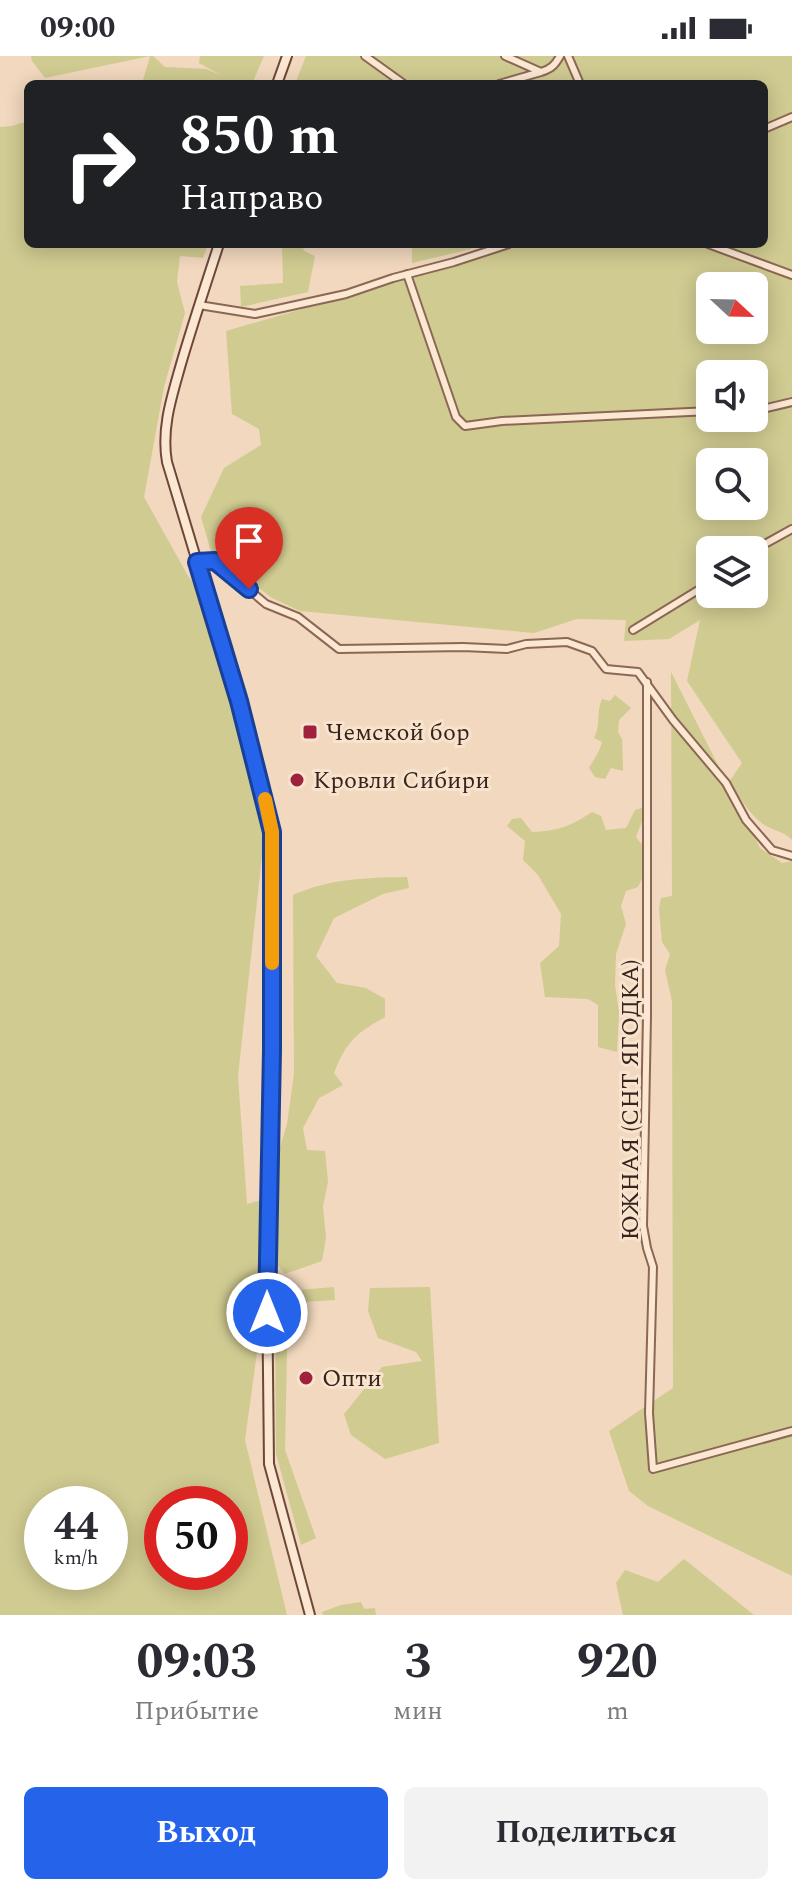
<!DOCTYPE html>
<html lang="ru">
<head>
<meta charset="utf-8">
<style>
	body { margin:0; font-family:Spectral,serif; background:#f2f2f3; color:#2b2b33; height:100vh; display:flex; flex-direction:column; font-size:30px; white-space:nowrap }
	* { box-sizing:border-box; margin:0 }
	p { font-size:26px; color:#7c7c81 }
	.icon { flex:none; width:44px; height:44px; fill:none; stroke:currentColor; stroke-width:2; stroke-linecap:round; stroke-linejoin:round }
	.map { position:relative; height:1559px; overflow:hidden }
	.drawer { display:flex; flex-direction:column; background:#fff; flex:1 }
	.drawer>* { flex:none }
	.hud { position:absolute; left:24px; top:24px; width:744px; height:168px; border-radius:12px; box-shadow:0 4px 20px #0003; background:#202124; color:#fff; overflow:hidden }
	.needle { width:52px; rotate:112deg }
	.controls { position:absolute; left:696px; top:216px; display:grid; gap:16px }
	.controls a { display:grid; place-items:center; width:72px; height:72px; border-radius:12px; background:#fff; box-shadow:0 4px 20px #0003; font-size:40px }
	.speed { position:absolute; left:24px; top:1430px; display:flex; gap:16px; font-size:40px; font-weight:700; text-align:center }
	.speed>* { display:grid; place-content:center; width:104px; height:104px; border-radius:50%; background:#fff; box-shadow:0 4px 20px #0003; line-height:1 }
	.speed small { font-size:20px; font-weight:400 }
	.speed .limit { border:12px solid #d22; background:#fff; color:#111 }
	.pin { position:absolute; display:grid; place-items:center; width:68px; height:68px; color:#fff; margin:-82px -34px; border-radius:50% 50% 50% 0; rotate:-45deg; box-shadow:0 0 8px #0007 }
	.pin .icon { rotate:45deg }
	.me { position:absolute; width:88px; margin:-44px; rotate:0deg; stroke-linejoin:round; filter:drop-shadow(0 0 6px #0008) }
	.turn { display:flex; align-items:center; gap:28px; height:168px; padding:0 24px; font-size:36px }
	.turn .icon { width:104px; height:104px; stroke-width:2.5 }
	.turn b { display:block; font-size:56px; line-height:68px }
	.eta { display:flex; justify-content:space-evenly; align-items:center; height:136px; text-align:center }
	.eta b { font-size:48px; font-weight:700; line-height:56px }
	.primary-button { display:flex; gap:16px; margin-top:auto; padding:16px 24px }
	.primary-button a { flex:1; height:92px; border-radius:12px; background:#2563eb; color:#fff; font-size:32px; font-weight:700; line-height:92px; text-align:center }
	.primary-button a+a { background:#f2f2f3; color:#2b2b33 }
	.status { display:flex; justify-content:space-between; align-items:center; height:56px; padding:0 40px; background:#fff; direction:ltr }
	.status svg { height:22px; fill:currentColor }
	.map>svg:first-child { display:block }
</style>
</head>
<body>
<div class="status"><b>09:00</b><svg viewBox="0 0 49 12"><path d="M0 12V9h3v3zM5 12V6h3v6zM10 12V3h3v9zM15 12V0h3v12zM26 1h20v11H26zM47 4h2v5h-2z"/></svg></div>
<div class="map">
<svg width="792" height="1559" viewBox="0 0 792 1559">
	<rect width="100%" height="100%" fill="#f1d8be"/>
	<path fill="#d0cb91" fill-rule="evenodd" d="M31 0H153L165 11 206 13 221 19 199 7 200 0H264L252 28 236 26V28H142L150 0 45 22 32 5Z
		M306 0H792V784C784 775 773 775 763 768 749 758 739 740 729 726L742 707 687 625 700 564 669 583 624 585 626 564 577 563 534 577 300 555 272 542 211 495 201 461 224 412 261 389 259 373 232 358 226 275 526 188H764V28H295ZM710 230H754V274H710ZM710 318H754V362H710ZM710 406H754V450H710ZM710 494H754V538H710Z
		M28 65V188H208L203 202 180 200 177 226 185 257 164 331 144 441 187 518 231 582 270 726 238 1020 247 1148 275 1140V1108L287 1068 294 1018 293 839C331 822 367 822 407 821L409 832 383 838 334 862 316 900 337 927 366 932 385 943V961C356 977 346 986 334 1017L343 1029 319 1042 303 1072 307 1094 325 1095 328 1126 323 1150 326 1182 322 1205 285 1218 274 1205 273 1179 245 1384 287 1559H0V71L12 70ZM42 1448H110V1516H42ZM162 1448H230V1516H162Z
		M282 188H302L304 195 315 200 308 236 241 251 240 230 283 227Z
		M412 188H472L471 193 412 207Z
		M671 616 760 792 782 807 792 805V1520L648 1450 629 1435 609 1375 673 1332 672 945 665 914 670 898 662 886 659 853 661 842 672 840Z
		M615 639 631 652 619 664 618 676 622 683 623 715 611 712 605 723 595 721 589 712 599 695 602 686 594 682C601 670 596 655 602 643L610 645Z
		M642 752 644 760 636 781 643 790 645 817 638 831 626 835 621 850 626 868 616 898 615 929 619 956 617 996 598 991V949L588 943 545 941 540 907 559 890 561 858 538 819 523 804 525 785 507 770 512 763 521 762 532 776C558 775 571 770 592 756L601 760 606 774 626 772 635 754Z
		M334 1231 335 1244 288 1247 285 1394 316 1482 301 1489 276 1398 275 1236Z
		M430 1231 439 1387 385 1403 351 1379 344 1358 382 1311 422 1305 416 1296 378 1282 368 1255 370 1232Z
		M684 1503 754 1559H623L616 1527 625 1514 658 1526Z
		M361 1546 364 1553 375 1552 376 1559H323L322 1556 341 1549Z"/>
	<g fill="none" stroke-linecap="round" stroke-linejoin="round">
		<defs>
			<path id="minor" d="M365 0 404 28
				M568 0 580 28
				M541 16C551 13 555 9 560 0
				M499 28 541 16 505 0
				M764 73 792 61
				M708 188 792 219
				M407 218 456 361 465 370 502 365 710 355
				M199 249 255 258 346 238 393 222 454 206 509 188
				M754 355 792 346
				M754 494 792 473
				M197 506 215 505 266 548 298 561 339 593 463 591 507 593 526 588 567 586 592 595 606 613 638 616 673 664 726 727 746 764 772 794 792 800
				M633 574 703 531 710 530
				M647 626V960L643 1170 647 1192 653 1211 649 1357 653 1413 792 1375"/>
			<path id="secondary" d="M277 28 287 0
				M219 188C206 228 193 267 181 308 172 340 161 372 167 406L239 645 272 776V994L267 1226 269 1408 310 1559"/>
		</defs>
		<use href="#minor" stroke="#8b6755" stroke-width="10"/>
		<use href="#secondary" stroke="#6d4839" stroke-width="12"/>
		<use href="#minor" stroke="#fbe7d2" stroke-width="6"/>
		<use href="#secondary" stroke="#fbe7d2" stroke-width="8"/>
	</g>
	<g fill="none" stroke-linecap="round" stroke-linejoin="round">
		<defs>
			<path id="route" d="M249 533 215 505 197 506 239 645 272 776V994L267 1257"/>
		</defs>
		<use href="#route" stroke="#184099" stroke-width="20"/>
		<use href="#route" stroke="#2563eb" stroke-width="14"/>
		<path stroke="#f59e0b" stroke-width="14" d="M265 743 272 776V907"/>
	</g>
	<g fill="#9f213b" stroke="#f8e4ce" stroke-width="3">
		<rect x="302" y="668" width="16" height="16" rx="4"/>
		<circle cx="297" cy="724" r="8"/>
		<circle cx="306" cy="1322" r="8"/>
	</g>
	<g text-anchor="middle" stroke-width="6" stroke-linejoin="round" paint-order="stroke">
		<g font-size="24" fill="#39241b" stroke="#f8e4ce" text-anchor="start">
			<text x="326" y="684">Чемской бор</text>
			<text x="313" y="732">Кровли Сибири</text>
			<text x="322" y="1330">Опти</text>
		</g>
		<g font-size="24" fill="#39241b" stroke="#f8e4ce">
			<text transform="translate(630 1044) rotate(-90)" y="8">ЮЖНАЯ (СНТ ЯГОДКА)</text>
		</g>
	</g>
</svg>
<div class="controls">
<a><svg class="needle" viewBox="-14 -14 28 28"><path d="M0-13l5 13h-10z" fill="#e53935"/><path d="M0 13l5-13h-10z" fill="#7c7c81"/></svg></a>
<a><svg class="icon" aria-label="sound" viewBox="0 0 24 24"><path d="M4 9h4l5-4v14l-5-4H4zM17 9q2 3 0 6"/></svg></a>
<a><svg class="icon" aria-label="search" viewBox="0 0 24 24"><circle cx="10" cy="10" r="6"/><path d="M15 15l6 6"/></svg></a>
<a><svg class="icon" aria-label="layers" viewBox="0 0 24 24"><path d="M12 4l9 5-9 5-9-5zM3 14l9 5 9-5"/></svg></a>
</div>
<div class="speed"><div>44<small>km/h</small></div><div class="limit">50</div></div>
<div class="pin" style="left:249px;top:533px;background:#d93025"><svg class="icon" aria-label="arrive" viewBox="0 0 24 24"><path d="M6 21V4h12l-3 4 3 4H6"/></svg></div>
<svg class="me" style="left:267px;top:1257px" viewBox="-20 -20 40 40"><circle r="17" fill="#2563eb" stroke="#fff" stroke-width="3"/><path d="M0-11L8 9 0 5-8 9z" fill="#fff"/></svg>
<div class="hud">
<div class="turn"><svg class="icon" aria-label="right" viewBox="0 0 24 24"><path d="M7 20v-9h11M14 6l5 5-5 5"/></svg><div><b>850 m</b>Направо</div></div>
</div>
</div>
<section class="drawer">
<div class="eta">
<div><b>09:03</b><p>Прибытие</p></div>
<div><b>3</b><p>мин</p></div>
<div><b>920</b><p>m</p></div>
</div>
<div class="primary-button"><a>Выход</a><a>Поделиться</a></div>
</section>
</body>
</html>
